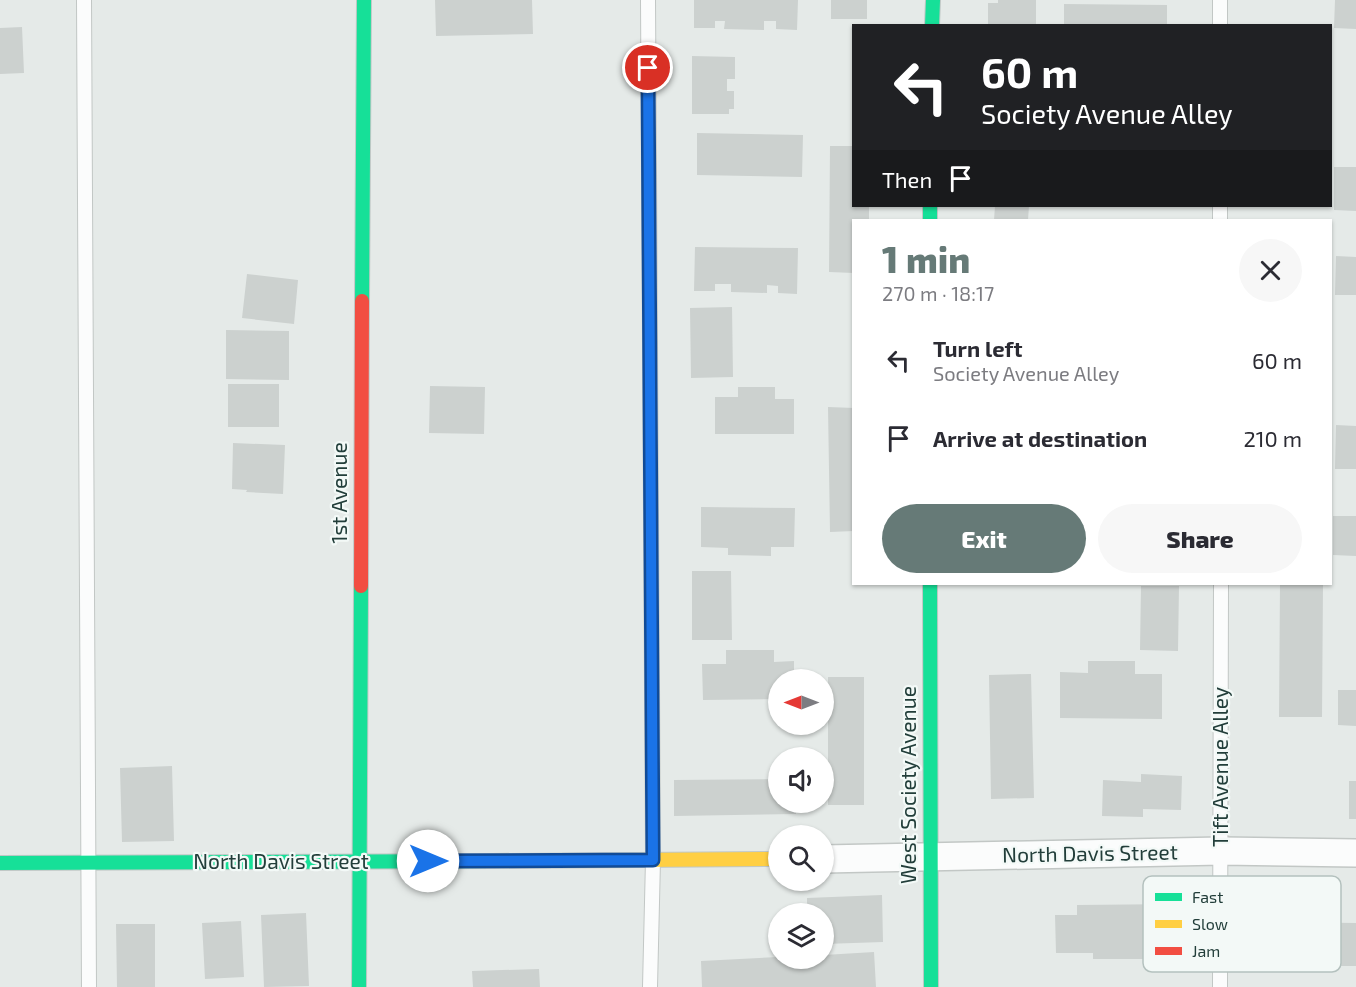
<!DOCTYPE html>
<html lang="en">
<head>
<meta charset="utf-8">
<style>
	body { margin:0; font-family:"Exo 2",sans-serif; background:#f7f7f7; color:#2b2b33; height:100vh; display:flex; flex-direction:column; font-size:22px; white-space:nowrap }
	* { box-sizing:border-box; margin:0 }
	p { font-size:20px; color:#7c7c81 }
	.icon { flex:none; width:33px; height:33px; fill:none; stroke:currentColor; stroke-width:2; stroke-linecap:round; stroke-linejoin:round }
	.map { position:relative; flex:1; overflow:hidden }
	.sheet { position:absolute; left:852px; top:219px; width:480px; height:366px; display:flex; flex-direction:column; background:#fff; border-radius:0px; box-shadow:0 2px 4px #0004 }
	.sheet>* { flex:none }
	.guide { position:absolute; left:852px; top:24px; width:480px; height:183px; border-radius:0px; box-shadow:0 2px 4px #0004; background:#202124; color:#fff; overflow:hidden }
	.needle { width:39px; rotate:270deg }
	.buttons { position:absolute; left:768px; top:669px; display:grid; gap:12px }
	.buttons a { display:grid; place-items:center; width:66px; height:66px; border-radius:50%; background:#fff; box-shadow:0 2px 4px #0004; font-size:30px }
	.pin { position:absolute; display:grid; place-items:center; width:51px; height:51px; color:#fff; margin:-26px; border:3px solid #fff; border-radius:50%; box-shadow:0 2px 6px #0007 }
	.me { position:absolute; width:66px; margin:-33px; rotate:90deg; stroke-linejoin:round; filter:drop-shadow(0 0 4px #0008) }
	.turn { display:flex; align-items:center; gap:21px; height:126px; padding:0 30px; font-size:27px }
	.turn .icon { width:78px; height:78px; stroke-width:2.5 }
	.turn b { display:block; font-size:42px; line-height:51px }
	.then { display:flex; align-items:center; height:57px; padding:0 30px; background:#0003; gap:12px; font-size:22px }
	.round { display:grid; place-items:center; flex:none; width:63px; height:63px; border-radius:32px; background:#f7f7f7 }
	.summary { display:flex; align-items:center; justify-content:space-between; height:102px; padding:0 30px }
	h1 { font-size:36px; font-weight:800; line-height:45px; color:#667a77 }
	.button { display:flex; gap:12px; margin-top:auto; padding:12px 30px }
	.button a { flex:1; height:69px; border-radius:36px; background:#667a77; color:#fff; font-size:24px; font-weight:800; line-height:69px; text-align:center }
	.button a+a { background:#f7f7f7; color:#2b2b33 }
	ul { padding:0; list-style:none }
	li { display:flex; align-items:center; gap:18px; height:78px; padding:0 30px }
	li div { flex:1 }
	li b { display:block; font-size:22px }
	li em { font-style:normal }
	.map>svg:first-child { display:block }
</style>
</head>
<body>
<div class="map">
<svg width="1356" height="987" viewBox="0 0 1356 987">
	<rect width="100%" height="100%" fill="#e5eae8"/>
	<path fill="#ccd1cf" d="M435 0H532L533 34 436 36Z
		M694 0H798L797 30 776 29V21H764V30L724 29 725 21H715V28H694Z
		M831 0H867V19H831Z
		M998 0H1036V26H988V3H998Z
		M1335 0H1356V29L1334 28Z
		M1064 4 1167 5V26H1064Z
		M22 27 24 73 0 74V28Z
		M692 56 735 57V79H727V91H734V109H729V114H692Z
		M697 133 803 135 802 177 697 175Z
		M830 146H854V206H869V220H854V273L829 272Z
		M1334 167H1356V211L1334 210Z
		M995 206H1029L1028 220H994Z
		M695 247 798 248 797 294 778 293V286L767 285V293L731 292V284H715V291H694Z
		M1336 256 1356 257V295H1335Z
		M247 274 298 280 294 324 242 318Z
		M732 307 733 377 691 378 690 308Z
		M226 330 289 331V380L226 379Z
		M228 384H279V427H228Z
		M430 386 485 387 484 434 429 433Z
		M738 387H775V399H794V434H715V397H738Z
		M828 407 854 408V531L830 532Z
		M1336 425 1356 426V469H1335Z
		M233 443 285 445 283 494 246 492 247 490 232 489Z
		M701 507 795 508 794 547H771V556L728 555V548L701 547Z
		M1333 516H1356V556L1333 555Z
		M692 571H731L732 640H692Z
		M1280 584H1323L1322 717H1279Z
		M1141 586H1179L1178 651 1140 650Z
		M726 650H774V662L794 661V680H778V699L703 700 702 664H726Z
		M1088 661H1135V674H1162V719L1060 718V672L1088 673Z
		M1031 674 1034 798 991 799 989 675Z
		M828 677H864V805H828Z
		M1338 690H1356V726L1338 725Z
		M172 766 174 841 122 842 120 768Z
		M1141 774 1182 776 1181 810 1143 809V817L1102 816 1103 780 1141 782Z
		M778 779V802H796V814L674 816V780Z
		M1349 781H1356V819H1349Z
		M882 895 883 942 824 944V914H807V898Z
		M1179 904V915H1199V950H1172V959H1093V953H1056L1055 915H1077V905Z
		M306 913 309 986 264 987 261 915Z
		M241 921 244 977 205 979 202 923Z
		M1280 922 1356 923V966H1279Z
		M116 924H155V987H117Z
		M874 952 876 987H702L701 961 778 957V958H824V955Z
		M539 969 540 987H473L472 971Z"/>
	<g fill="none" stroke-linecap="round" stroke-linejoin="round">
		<defs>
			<path id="lane" d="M84 0 89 987
				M648 0 653 860 650 987
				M1220 0V26
				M1220 206V220
				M1220 987 1221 584"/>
			<path id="street" d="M824 859 1221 851 1356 853"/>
			<path id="fast" d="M932 26 933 0
				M930 206V220
				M362 301 364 0
				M930 584 931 987
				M0 863 492 861
				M359 987 361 586"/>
			<path id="slow" d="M492 861 778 859"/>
			<path id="jam" d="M361 586 362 301"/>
		</defs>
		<use href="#lane" stroke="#c2c7c5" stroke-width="16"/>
		<use href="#street" stroke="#c2c7c5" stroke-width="30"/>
		<use href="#fast" stroke="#c0c8c6" stroke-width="16"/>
		<use href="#slow" stroke="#c0c8c6" stroke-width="16"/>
		<use href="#jam" stroke="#c0c8c6" stroke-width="16"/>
		<use href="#lane" stroke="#fbfcfc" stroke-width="14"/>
		<use href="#street" stroke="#fbfcfc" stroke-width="27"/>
		<use href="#fast" stroke="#16e098" stroke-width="14"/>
		<use href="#slow" stroke="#ffcf43" stroke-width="14"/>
		<use href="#jam" stroke="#f24e42" stroke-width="14"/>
	</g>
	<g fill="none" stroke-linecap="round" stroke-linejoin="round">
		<defs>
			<path id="route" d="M428 861 653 860 648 68"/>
		</defs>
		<use href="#route" stroke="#114b97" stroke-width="15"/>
		<use href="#route" stroke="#1a73e8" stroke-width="10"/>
	</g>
	<g text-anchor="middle" stroke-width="4.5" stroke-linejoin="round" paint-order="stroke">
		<g font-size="21" fill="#223e3a" stroke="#f3f9f7">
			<text transform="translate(340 493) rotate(-90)" y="7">1st Avenue</text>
			<text transform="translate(1221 767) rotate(-90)" y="7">Tift Avenue Alley</text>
			<text transform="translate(909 785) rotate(-90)" y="7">West Society Avenue</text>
			<text transform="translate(1090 854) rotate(-1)" y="7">North Davis Street</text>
			<text x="281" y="869">North Davis Street</text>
		</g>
	</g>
	<rect x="1143" y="876" width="198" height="96" rx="9" fill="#f3f9f7" stroke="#b4c1be" stroke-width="1.5"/>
	<rect x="1155" y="893" width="27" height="8" fill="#16e098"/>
	<rect x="1155" y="920" width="27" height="8" fill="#ffcf43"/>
	<rect x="1155" y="947" width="27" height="8" fill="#f24e42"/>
	<g font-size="16" fill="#223e3a">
		<text x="1192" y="903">Fast</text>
		<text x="1192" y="930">Slow</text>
		<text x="1192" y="957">Jam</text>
	</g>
</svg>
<div class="buttons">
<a><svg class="needle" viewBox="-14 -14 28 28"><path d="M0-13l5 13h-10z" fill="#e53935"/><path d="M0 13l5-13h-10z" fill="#7c7c81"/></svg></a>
<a><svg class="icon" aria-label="sound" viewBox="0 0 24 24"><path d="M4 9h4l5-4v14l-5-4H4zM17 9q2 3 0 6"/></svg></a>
<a><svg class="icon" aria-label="search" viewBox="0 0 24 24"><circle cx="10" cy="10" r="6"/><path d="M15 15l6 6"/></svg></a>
<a><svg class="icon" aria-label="layers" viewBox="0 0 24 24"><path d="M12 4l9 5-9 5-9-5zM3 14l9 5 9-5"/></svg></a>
</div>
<div class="pin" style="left:648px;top:68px;background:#d93025"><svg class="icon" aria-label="arrive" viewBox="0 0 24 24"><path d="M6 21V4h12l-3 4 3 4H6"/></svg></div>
<svg class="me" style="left:428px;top:861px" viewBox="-20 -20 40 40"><circle r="19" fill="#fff"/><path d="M0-13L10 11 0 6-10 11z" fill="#1a73e8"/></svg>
<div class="guide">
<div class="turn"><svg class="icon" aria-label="left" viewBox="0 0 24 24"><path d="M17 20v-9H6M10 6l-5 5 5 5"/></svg><div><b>60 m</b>Society Avenue Alley</div></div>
<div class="then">Then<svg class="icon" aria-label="arrive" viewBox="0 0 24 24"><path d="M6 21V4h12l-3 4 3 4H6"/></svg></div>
</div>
<section class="sheet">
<div class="summary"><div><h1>1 min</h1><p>270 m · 18:17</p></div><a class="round"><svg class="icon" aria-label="close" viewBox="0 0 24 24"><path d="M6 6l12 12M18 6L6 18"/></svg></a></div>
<ul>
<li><svg class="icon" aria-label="left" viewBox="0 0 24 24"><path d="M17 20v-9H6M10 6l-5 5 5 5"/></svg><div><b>Turn left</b><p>Society Avenue Alley</p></div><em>60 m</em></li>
<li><svg class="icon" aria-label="arrive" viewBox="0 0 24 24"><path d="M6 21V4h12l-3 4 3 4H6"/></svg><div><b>Arrive at destination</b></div><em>210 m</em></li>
</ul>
<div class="button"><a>Exit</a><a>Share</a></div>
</section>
</div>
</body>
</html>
